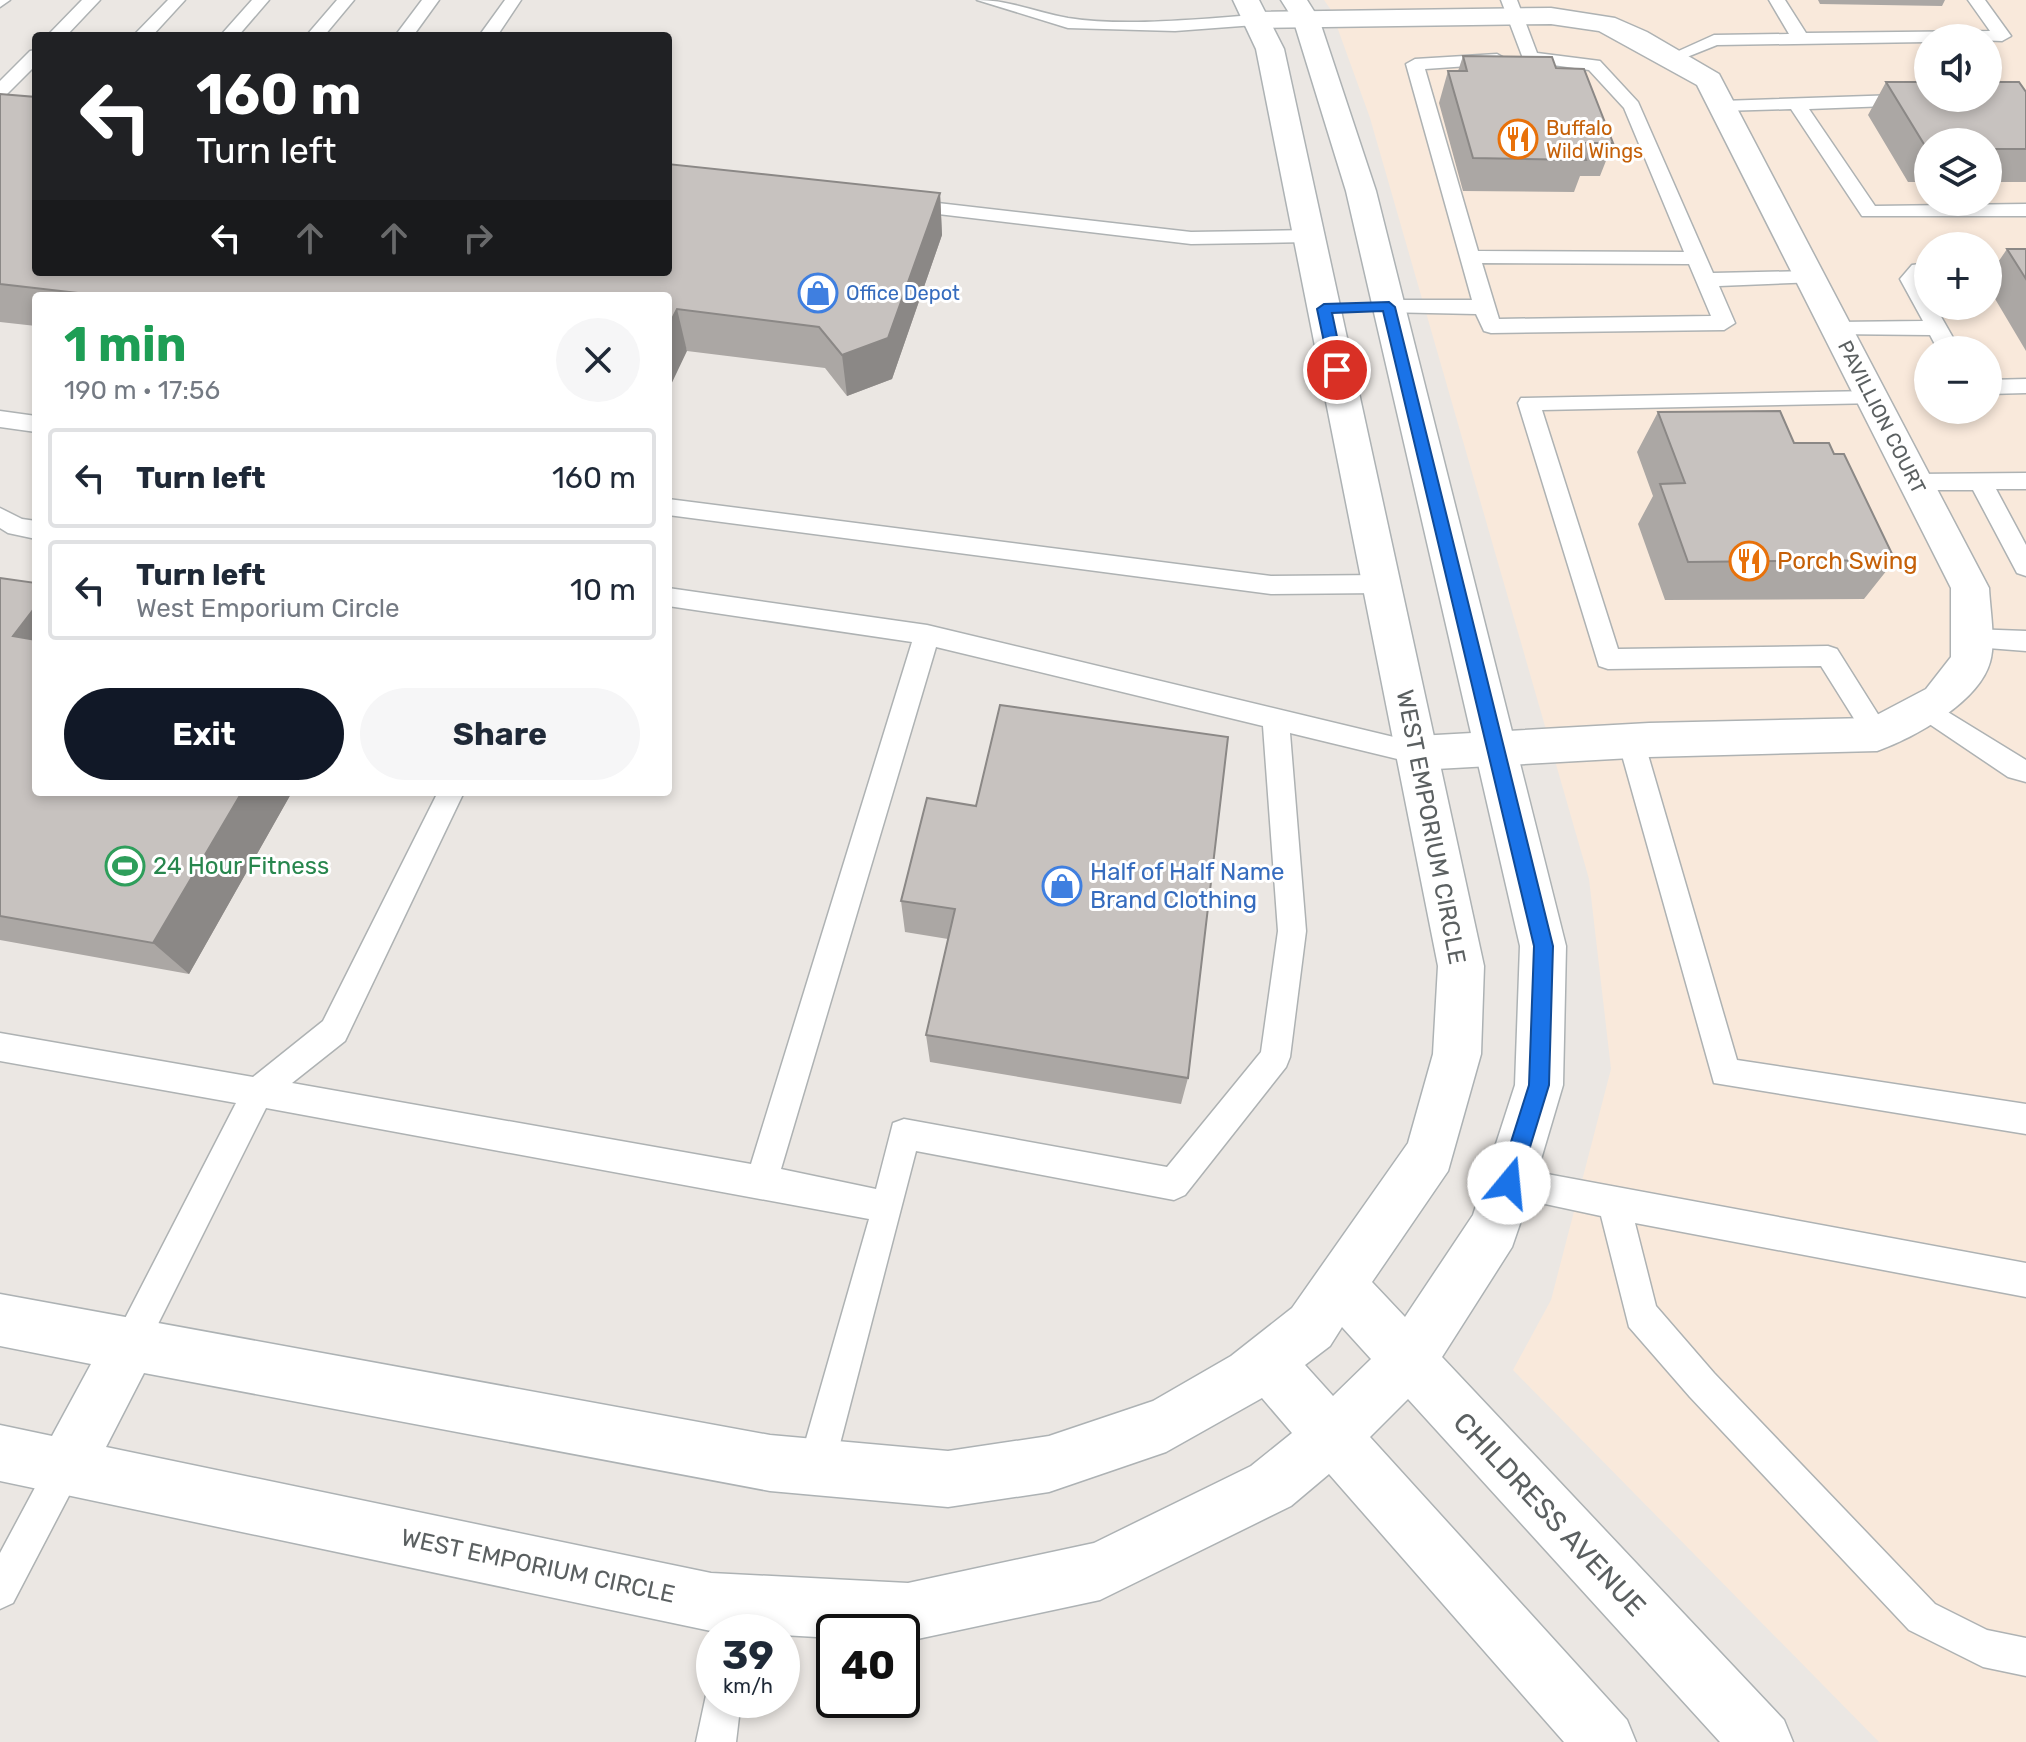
<!DOCTYPE html>
<html lang="en">
<head>
<meta charset="utf-8">
<style>
	body { margin:0; font-family:Rubik,sans-serif; background:#f6f6f7; color:#1f2937; height:100vh; display:flex; flex-direction:column; font-size:30px; white-space:nowrap }
	* { box-sizing:border-box; margin:0 }
	p { font-size:26px; color:#747a83 }
	.icon { flex:none; width:44px; height:44px; fill:none; stroke:currentColor; stroke-width:2; stroke-linecap:round; stroke-linejoin:round }
	.map { position:relative; flex:1; overflow:hidden }
	.side { position:absolute; left:32px; top:292px; width:640px; height:504px; display:flex; flex-direction:column; background:#fff; border-radius:8px; box-shadow:0 4px 12px #0003 }
	.side>* { flex:none }
	.top-card { position:absolute; left:32px; top:32px; width:640px; height:244px; border-radius:8px; box-shadow:0 4px 12px #0003; background:#202124; color:#fff; overflow:hidden }
	.controls { position:absolute; left:1914px; top:24px; display:grid; gap:16px }
	.controls a { display:grid; place-items:center; width:88px; height:88px; border-radius:50%; background:#fff; box-shadow:0 4px 12px #0003; font-size:40px }
	.speed { position:absolute; left:696px; top:1614px; display:flex; gap:16px; font-size:40px; font-weight:700; text-align:center }
	.speed>* { display:grid; place-content:center; width:104px; height:104px; border-radius:50%; background:#fff; box-shadow:0 4px 12px #0003; line-height:1 }
	.speed small { font-size:20px; font-weight:400 }
	.speed .limit { border:4px solid #111; border-radius:12px; background:#fff; color:#111 }
	.pin { position:absolute; display:grid; place-items:center; width:68px; height:68px; color:#fff; margin:-34px; border:4px solid #fff; border-radius:50%; box-shadow:0 2px 8px #0007 }
	.me { position:absolute; width:88px; margin:-44px; rotate:17deg; stroke-linejoin:round; filter:drop-shadow(0 0 6px #0008) }
	.turn { display:flex; align-items:center; gap:28px; height:168px; padding:0 32px; font-size:36px }
	.turn .icon { width:104px; height:104px; stroke-width:2.5 }
	.turn b { display:block; font-size:56px; line-height:68px }
	.lanes { display:flex; align-items:center; height:76px; padding:0 32px; background:#0003; justify-content:center; gap:40px; direction:ltr }
	.lanes .off { opacity:.35 }
	.round { display:grid; place-items:center; flex:none; width:84px; height:84px; border-radius:42px; background:#f6f6f7 }
	.head { display:flex; align-items:center; justify-content:space-between; height:136px; padding:0 32px }
	h1 { font-size:48px; font-weight:700; line-height:60px; color:#1e9e55 }
	.button { display:flex; gap:16px; margin-top:auto; padding:16px 32px }
	.button a { flex:1; height:92px; border-radius:48px; background:#111827; color:#fff; font-size:32px; font-weight:700; line-height:92px; text-align:center }
	.button a+a { background:#f6f6f7; color:#1f2937 }
	ul { padding:0; list-style:none }
	li { display:flex; align-items:center; gap:24px; height:100px; margin:0 16px 12px; padding:0 16px; border:4px solid #e0e1e3; border-radius:8px }
	li div { flex:1 }
	li b { display:block; font-size:30px }
	li em { font-style:normal }
	.map>svg:first-child { display:block }
</style>
</head>
<body>
<div class="map">
<svg width="2026" height="1742" viewBox="0 0 2026 1742">
	<rect width="100%" height="100%" fill="#ebe7e3"/>
	<path fill="#f9e9db" fill-rule="evenodd" d="M1324 0H2026V1742H1879L1513 1370 1551 1300 1611 1069 1589 879 1370 118 1331 10ZM1928 38H1988V98H1928ZM1928 142H1988V202H1928ZM1928 246H1988V306H1928ZM1928 350H1988V410H1928Z"/>
	<g fill="none" stroke-linecap="round" stroke-linejoin="round">
		<defs>
			<path id="lane" d="M0 0H10L0 7Z
				M82 0H100L66 36H47Z
				M168 0H185L152 36H133Z
				M252 0H269L238 36H220Z
				M337 0H354L324 36H306Z
				M422 0H439L413 36H395Z
				M505 0H521L497 36H479Z
				M977 0C1009 0 1036 12 1068 18 1124 27 1198 19 1255 15L1264 20 1255 25 1175 31 1068 28Z
				M1501 0H1517L1537 53 1600 61 1638 102 1713 273 1810 271 1820 277 1817 282 1719 286 1735 323 1724 330 1491 333 1484 331 1476 314 1382 312 1379 307 1382 302 1389 300H1472L1406 64 1415 59 1497 54 1506 59 1497 64 1425 69 1478 251 1684 252 1624 108 1589 70 1524 61ZM1482 263 1689 264 1711 316 1499 319Z
				M1769 0H1785L1806 33 1990 31 1968 0H1985L2011 36 2002 41 1928 38V42L1717 45 1672 63 1663 58 1714 35 1789 34Z
				M36 50V65L6 95 0 96V81L30 51Z
				M1988 93 1994 94V102L1809 109 1875 206 2026 204V216H1862L1791 109 1722 111 1713 106 1722 101 1928 94V98H1988Z
				M903 199 1191 232 1309 230 1319 236 1309 242 1191 244 896 209 893 205 896 201Z
				M1988 262H2026V274H1988Z
				M1928 263V275L1921 280 1928 293V306H1935L1960 350H1938L1930 335 1830 334 1826 329 1830 324 1837 322 1923 321 1900 279 1912 265Z
				M2026 379V393L1988 394V380Z
				M1872 391 1883 398 1880 403 1542 410 1618 649 1828 646 1837 649 1886 727 1890 734 1886 741 1877 745 1868 741 1821 666 1608 669 1599 666 1518 403 1521 398Z
				M0 411 36 416V432L0 427Z
				M2026 473V489H1996L2026 545V576L2017 573 1973 490H1916L1904 482 1916 474Z
				M668 499 1271 576 1382 575 1391 578 1394 584 1391 590 1382 593 1271 594 668 515Z
				M0 508 22 519 36 521V539L8 533 0 528Z
				M668 588 927 625 1427 745 1431 753 1427 761 1418 764 1290 733 1306 931 1290 1057 1286 1067 1185 1195 1174 1200 916 1151 834 1467 829 1480 816 1485 803 1480 798 1467 869 1219 266 1108 142 1356 130 1361 118 1356 113 1344 118 1332 236 1103 0 1061V1033L253 1077 323 1021 438 792H464L345 1041 292 1083 751 1164 912 642 668 606ZM936 647 1263 726 1278 931 1261 1052 1167 1167 904 1119 893 1123 876 1189 781 1169Z
				M1971 629 2026 631V651L1962 646 1958 639 1962 632Z
				M1925 698 2026 760V782L2008 777 1916 715 1912 708 1916 701Z
				M1631 730 1640 733 1644 741 1737 1060 2026 1104V1134L1714 1083 1618 741 1622 733Z
				M1509 1167 2026 1263V1297L1635 1223 1656 1306 1714 1373 1935 1604 1987 1630 2026 1638V1676L1983 1667 1909 1630 1690 1397 1629 1327 1601 1216 1498 1194 1493 1183 1498 1172Z
				M66 1449 79 1454 84 1467 13 1603 0 1609V1553L53 1454Z
				M714 1684V1700H741L736 1742H696L708 1686Z"/>
			<path id="street" d="M1551 8 1615 18 1647 32 1719 74 1989 588C1990 610 1996 641 1990 662 1979 702 1914 738 1877 751L1649 757 1418 770 1403 765 1397 753 1403 741 1418 736 1649 723 1871 718 1926 689 1951 657V588L1697 85 1599 31 1551 24 1255 28 1245 26 1242 20 1245 14 1255 12Z"/>
			<path id="secondary" d="M1233 0H1259L1284 49 1484 966 1481 1054 1448 1171 1372 1282 1405 1317 1473 1215 1515 1085 1520 946 1346 191 1293 19 1281 0H1307L1319 19 1376 191 1566 946 1563 1085 1534 1183 1512 1247 1442 1357 1784 1720 1793 1742H1720L1408 1399 1370 1437 1627 1720 1636 1742H1564L1329 1474 1291 1506 1100 1600 908 1641H902V1632H834V1638L782 1635V1632L711 1631 0 1481V1425L52 1436 91 1364 0 1346V1294L770 1435 948 1451 1049 1436 1153 1401 1231 1356 1292 1308 1408 1143 1433 1054 1438 966 1256 49ZM1342 1327 1371 1359 1333 1396 1305 1365 1330 1346ZM144 1373 770 1491 948 1507 1049 1492 1166 1452 1262 1398 1292 1433 1251 1466 1094 1543 908 1583 711 1573 106 1447Z"/>
		</defs>
		<use href="#lane" stroke="#aeb2b3" stroke-width="3"/>
		<use href="#street" stroke="#aeb2b3" stroke-width="3"/>
		<use href="#secondary" stroke="#adb2b4" stroke-width="3"/>
		<use href="#lane" fill="#fff" fill-rule="evenodd"/>
		<use href="#street" fill="#fff" fill-rule="evenodd"/>
		<use href="#secondary" fill="#fff" fill-rule="evenodd"/>
	</g>
	<path fill="#aba7a4" d="M1818 0H1945L1942 6 1820 4Z
		M1463 56 1556 68 1613 143 1600 176H1580L1574 192 1463 191 1439 103 1448 71H1458Z
		M1886 82 2026 92V182H1988V142H1928V182H1908L1868 115Z
		M0 94 940 193 942 235 892 379 847 396 825 368 687 351 668 296H36V326L0 322Z
		M2007 249H2026V351L1988 287V277Z
		M1658 412 1794 443 1834 454 1895 560 1864 599 1665 600 1638 524 1653 496 1637 452Z
		M0 578 36 792H292L189 974 0 940Z
		M927 798 1188 1078 1181 1104 930 1062 926 1035 948 939 905 932 901 901Z"/>
	<path fill="#8b8886" d="M940 193 942 235 892 379 847 396 842 355Z
		M677 309 687 351 668 391V327Z
		M36 606V660L13 636Z
		M242 792H292L189 974 153 943Z"/>
	<path fill="#c7c2bf" stroke="#8b8886" stroke-width="2" d="M1463 56 1552 57 1556 68 1584 69 1613 143H1580L1586 160 1473 158 1448 71H1467Z
		M1886 82H1928V98H1988V82H2019L2026 92V149H1988V142H1928L1927 149Z
		M0 94 36 97V272H668V164L940 193 888 338 842 355 819 327 677 309 668 327V296H104L0 284Z
		M2007 249H2026V279Z
		M1780 411 1794 443H1829L1834 454H1844L1895 560 1688 562 1660 484 1685 483 1658 412Z
		M0 578 36 583V606L13 636 36 640V792H242L153 943 0 916Z
		M1000 705 1228 737 1188 1078 926 1035 955 909 901 901 927 798 976 806Z"/>
	<path fill="#1a73e8" stroke="#114b97" stroke-width="2" d="M1389 302 1395 307 1553 946 1549 1085 1519 1183 1516 1190 1509 1193 1501 1190 1498 1183 1529 1085 1534 946 1383 311 1332 313 1344 370 1337 374 1330 370 1317 309 1324 304Z"/>
	<defs>
		<symbol id="restaurant-ring" viewBox="-11 -11 22 22"><circle r="9.5" fill="#fff" stroke="#e8710a" stroke-width="1.5"/><path d="M-5-6h1v4h1v-4h1v4h1v-4h1v5L-1.5 .5V6h-2V.5L-5-1ZM5-6V6H3V1.5H1.5Q1.5-4 5-6Z" fill="#e8710a"/></symbol>
		<symbol id="shop-ring" viewBox="-11 -11 22 22"><circle r="9.5" fill="#fff" stroke="#3f7fe0" stroke-width="1.5"/><path d="M-5-2.5h2.3a2.7 3.5 0 0 1 5.4 0H5L5.5 6h-11ZM-1.5-2.5h3a1.5 2.3 0 0 0-3 0Z" fill="#3f7fe0"/></symbol>
		<symbol id="stadium-ring" viewBox="-11 -11 22 22"><circle r="9.5" fill="#fff" stroke="#2e9e5b" stroke-width="1.5"/><path d="M0-5a6.5 5 0 1 0 0 10a6.5 5 0 1 0 0-10ZM-3.5-1.8h7v3.6h-7Z" fill="#2e9e5b"/></symbol>
	</defs>
	<g fill-rule="evenodd">
		<use href="#restaurant-ring" x="1496" y="117" width="44" height="44"/>
		<use href="#shop-ring" x="796" y="271" width="44" height="44"/>
		<use href="#restaurant-ring" x="1727" y="539" width="44" height="44"/>
		<use href="#stadium-ring" x="103" y="844" width="44" height="44"/>
		<use href="#shop-ring" x="1040" y="864" width="44" height="44"/>
	</g>
	<g text-anchor="middle" stroke-width="6" stroke-linejoin="round" paint-order="stroke">
		<g font-size="20" fill="#c56008" stroke="#fff" text-anchor="start">
			<text x="1546" y="135">Buffalo<tspan x="1546" dy="23">Wild Wings</tspan></text>
		</g>
		<g font-size="20" fill="#366cbe" stroke="#fff" text-anchor="start">
			<text x="846" y="300">Office Depot</text>
		</g>
		<g font-size="20" fill="#5b6061" stroke="#fff">
			<text transform="translate(1882 417) rotate(63)" y="7">PAVILLION COURT</text>
		</g>
		<g font-size="24" fill="#c56008" stroke="#fff" text-anchor="start">
			<text x="1777" y="569">Porch Swing</text>
		</g>
		<g font-size="24" fill="#5b6061" stroke="#fff">
			<text transform="translate(1431 827) rotate(79)" y="8">WEST EMPORIUM CIRCLE</text>
			<text transform="translate(538 1566) rotate(12)" y="8">WEST EMPORIUM CIRCLE</text>
		</g>
		<g font-size="24" fill="#27864d" stroke="#fff" text-anchor="start">
			<text x="153" y="874">24 Hour Fitness</text>
		</g>
		<g font-size="24" fill="#366cbe" stroke="#fff" text-anchor="start">
			<text x="1090" y="880">Half of Half Name<tspan x="1090" dy="28">Brand Clothing</tspan></text>
		</g>
		<g font-size="28" fill="#5b6061" stroke="#fff">
			<text transform="translate(1550 1514) rotate(47)" y="10">CHILDRESS AVENUE</text>
		</g>
	</g>
</svg>
<div class="controls">
<a><svg class="icon" aria-label="sound" viewBox="0 0 24 24"><path d="M4 9h4l5-4v14l-5-4H4zM17 9q2 3 0 6"/></svg></a>
<a><svg class="icon" aria-label="layers" viewBox="0 0 24 24"><path d="M12 4l9 5-9 5-9-5zM3 14l9 5 9-5"/></svg></a>
<a>+</a>
<a>−</a>
</div>
<div class="speed"><div>39<small>km/h</small></div><div class="limit">40</div></div>
<div class="pin" style="left:1337px;top:370px;background:#d93025"><svg class="icon" aria-label="arrive" viewBox="0 0 24 24"><path d="M6 21V4h12l-3 4 3 4H6"/></svg></div>
<svg class="me" style="left:1509px;top:1183px" viewBox="-20 -20 40 40"><circle r="19" fill="#fff"/><path d="M0-13L10 11 0 6-10 11z" fill="#1a73e8"/></svg>
<div class="top-card">
<div class="turn"><svg class="icon" aria-label="left" viewBox="0 0 24 24"><path d="M17 20v-9H6M10 6l-5 5 5 5"/></svg><div><b>160 m</b>Turn left</div></div>
<div class="lanes"><svg class="icon" aria-label="left" viewBox="0 0 24 24"><path d="M17 20v-9H6M10 6l-5 5 5 5"/></svg><svg class="icon off" aria-label="ahead" viewBox="0 0 24 24"><path d="M12 20V5M6 11l6-6 6 6"/></svg><svg class="icon off" aria-label="ahead" viewBox="0 0 24 24"><path d="M12 20V5M6 11l6-6 6 6"/></svg><svg class="icon off" aria-label="right" viewBox="0 0 24 24"><path d="M7 20v-9h11M14 6l5 5-5 5"/></svg></div>
</div>
<section class="side">
<div class="head"><div><h1>1 min</h1><p>190 m · 17:56</p></div><a class="round"><svg class="icon" aria-label="close" viewBox="0 0 24 24"><path d="M6 6l12 12M18 6L6 18"/></svg></a></div>
<ul>
<li><svg class="icon" aria-label="left" viewBox="0 0 24 24"><path d="M17 20v-9H6M10 6l-5 5 5 5"/></svg><div><b>Turn left</b></div><em>160 m</em></li>
<li><svg class="icon" aria-label="left" viewBox="0 0 24 24"><path d="M17 20v-9H6M10 6l-5 5 5 5"/></svg><div><b>Turn left</b><p>West Emporium Circle</p></div><em>10 m</em></li>
</ul>
<div class="button"><a>Exit</a><a>Share</a></div>
</section>
</div>
</body>
</html>
